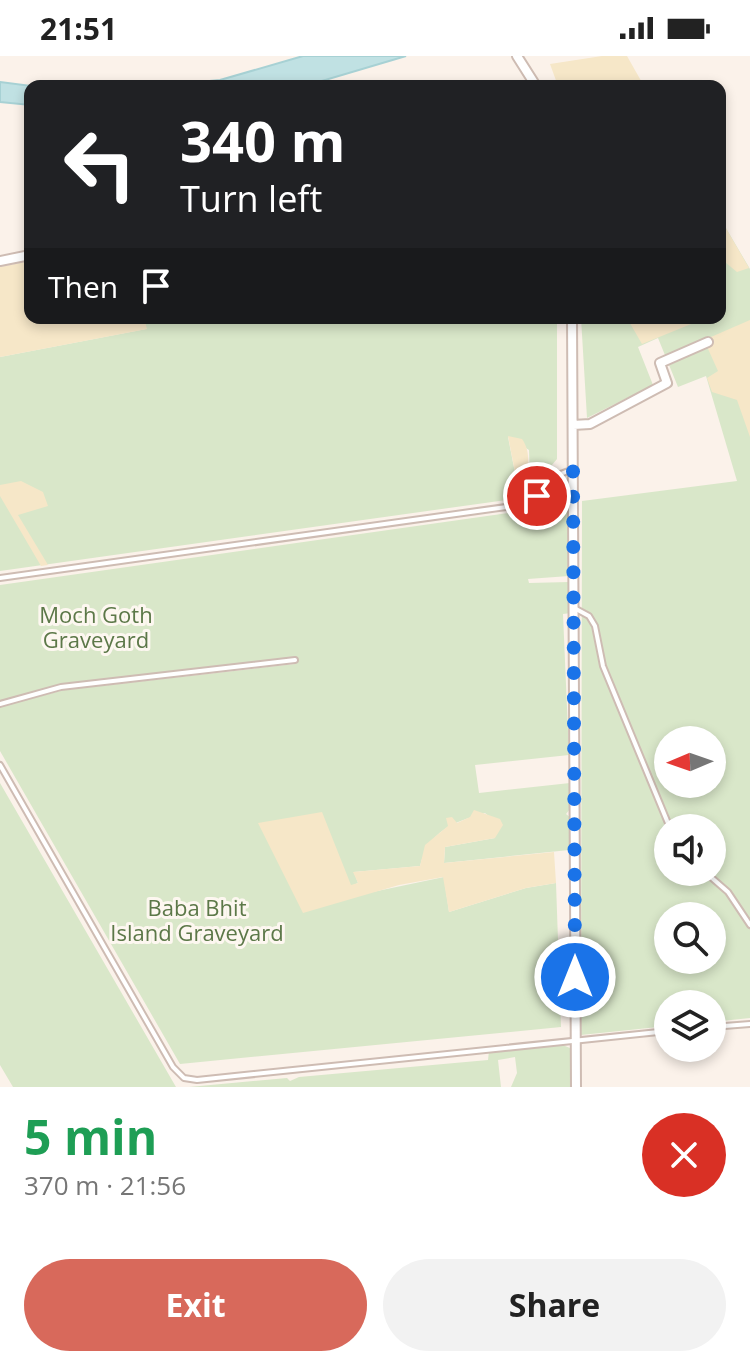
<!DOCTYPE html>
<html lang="en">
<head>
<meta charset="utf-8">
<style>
	body { margin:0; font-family:"Open Sans",sans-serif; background:#f2f2f2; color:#222; height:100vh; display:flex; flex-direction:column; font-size:30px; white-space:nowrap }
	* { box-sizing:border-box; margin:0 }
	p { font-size:26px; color:#767676 }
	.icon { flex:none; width:44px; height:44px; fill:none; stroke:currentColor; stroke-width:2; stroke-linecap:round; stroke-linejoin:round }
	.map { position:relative; height:1031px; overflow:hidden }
	.panel { display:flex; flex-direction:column; background:#fff; flex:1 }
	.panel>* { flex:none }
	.top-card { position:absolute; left:24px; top:24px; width:702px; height:244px; border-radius:16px; box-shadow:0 4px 12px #0003; background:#202124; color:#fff; overflow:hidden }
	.needle { width:52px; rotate:268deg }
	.buttons { position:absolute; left:654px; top:670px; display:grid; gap:16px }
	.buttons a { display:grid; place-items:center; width:72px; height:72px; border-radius:50%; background:#fff; box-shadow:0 4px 12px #0003; font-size:40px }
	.pin { position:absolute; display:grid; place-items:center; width:68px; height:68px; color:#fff; margin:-34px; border:4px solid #fff; border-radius:50%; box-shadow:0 2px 8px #0007 }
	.me { position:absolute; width:88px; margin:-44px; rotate:0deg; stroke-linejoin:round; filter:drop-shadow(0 0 6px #0008) }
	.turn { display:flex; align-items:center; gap:28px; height:168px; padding:0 24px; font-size:36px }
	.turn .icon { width:104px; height:104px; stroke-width:2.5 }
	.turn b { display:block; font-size:56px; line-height:68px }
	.then { display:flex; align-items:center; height:76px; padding:0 24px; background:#0003; gap:16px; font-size:30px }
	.round { display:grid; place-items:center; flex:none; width:84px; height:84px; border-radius:42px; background:#f2f2f2 }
	.overview { display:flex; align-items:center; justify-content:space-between; height:136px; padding:0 24px }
	h1 { font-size:48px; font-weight:700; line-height:60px; color:#1e9e55 }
	.action { display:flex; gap:16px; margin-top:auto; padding:16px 24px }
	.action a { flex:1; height:92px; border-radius:48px; background:#d8695b; color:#fff; font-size:32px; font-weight:700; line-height:92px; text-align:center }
	.action a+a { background:#f2f2f2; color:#222 }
	.status { display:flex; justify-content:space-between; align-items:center; height:56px; padding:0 40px; background:#fff; direction:ltr }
	.status svg { height:22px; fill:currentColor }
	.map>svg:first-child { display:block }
</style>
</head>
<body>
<div class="status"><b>21:51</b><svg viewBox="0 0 49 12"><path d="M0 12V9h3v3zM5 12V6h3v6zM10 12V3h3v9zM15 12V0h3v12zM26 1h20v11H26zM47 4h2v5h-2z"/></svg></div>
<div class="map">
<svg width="750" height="1031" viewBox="0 0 750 1031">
	<rect width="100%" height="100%" fill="#fbf2ea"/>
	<path fill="#d9e7c9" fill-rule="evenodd" d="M720 162 750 213V962L712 966V948H668V970L581 979 582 445 737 425 706 320 678 331 658 282 638 291 653 329 587 362 581 262H720ZM668 684H712V728H668ZM668 772H712V816H668ZM668 860H712V904H668Z
		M144 262H557V403L535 429 530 425 529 394 508 381 520 442 0 515V301L146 273Z
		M564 424 568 437 569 520 528 523 529 527 569 526 571 557 563 558 569 699 475 709 479 737 570 727V753L566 758 571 762 569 794 444 807 445 791 495 782 492 763 485 757C453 766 429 775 420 810L354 816 358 827 351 830 259 767 363 838 444 821 449 856 526 832 556 827 561 971 180 1008 0 695V651L64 634 295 608V602L60 629 0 645V529L522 455 545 445 553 428Z
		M0 727 176 1031H13L0 1009Z
		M560 988 570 992 571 1031H511L517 1017 515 1001 498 1004 501 1031H189L287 1022 290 1025 299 1021 488 1004 489 995Z"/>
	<path fill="#f6e7c8" d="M602 0H627L644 30H558L550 8Z
		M720 162 749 212 737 216 720 202Z
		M30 205V262H144L147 273 0 301V211Z
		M627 262H706L642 288Z
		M750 264V381L737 344 712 336 707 322 718 315 704 284Z
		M508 380 522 383C532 397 526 409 530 425L535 429 520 442Z
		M21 425 43 436 48 450 18 459 48 509 41 510 0 440V429Z
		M474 754 500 763 503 769 495 782 445 791 444 807 554 796 556 827 526 832 449 856 443 821 399 829 303 857 258 767 322 756 351 829 358 827 353 816 420 810 425 789 448 770 446 762 452 761 457 767 470 761Z"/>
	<path fill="#c0e1e3" stroke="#a7d1d4" stroke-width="2" d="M303 0H406L305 30H157L220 24Z
		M0 26 32 30 30 49 0 46Z"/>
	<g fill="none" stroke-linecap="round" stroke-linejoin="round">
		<defs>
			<path id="service" d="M0 522 520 449 537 440 545 424 571 414
				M576 553 589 560 595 570 603 610 670 772
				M0 648 61 631 295 604
				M0 709 173 1011 184 1022 197 1024 668 975
				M705 816 728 836 750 869
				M712 971 750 968"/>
			<path id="minor" d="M517 0 536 30
				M0 205 30 199
				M572 262 576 1031
				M573 369 590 368 667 327 660 307 708 286"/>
		</defs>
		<use href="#service" stroke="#cebcb3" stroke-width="8"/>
		<use href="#minor" stroke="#cebcb3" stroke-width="12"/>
		<use href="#service" stroke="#fff" stroke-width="4"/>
		<use href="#minor" stroke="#fff" stroke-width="8"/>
	</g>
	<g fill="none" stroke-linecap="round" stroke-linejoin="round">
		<path stroke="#1a73e8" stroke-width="14" stroke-dasharray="0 25.2" d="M537 440 545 424 573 413 575 921"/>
	</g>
	<g text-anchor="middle" stroke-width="6" stroke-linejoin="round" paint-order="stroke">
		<g font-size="22" fill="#5c7848" stroke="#fdf7f0">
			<text x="96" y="567">Moch Goth<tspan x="96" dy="25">Graveyard</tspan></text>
			<text x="197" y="860">Baba Bhit<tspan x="197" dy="25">Island Graveyard</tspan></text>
		</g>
	</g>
</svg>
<div class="buttons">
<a><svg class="needle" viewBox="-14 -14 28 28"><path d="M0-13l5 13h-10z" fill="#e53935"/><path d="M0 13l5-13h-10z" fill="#767676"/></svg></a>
<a><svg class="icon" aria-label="sound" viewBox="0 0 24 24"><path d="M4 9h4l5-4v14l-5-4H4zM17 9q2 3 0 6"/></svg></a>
<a><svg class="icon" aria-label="search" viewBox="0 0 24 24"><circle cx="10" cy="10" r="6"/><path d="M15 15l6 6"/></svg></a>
<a><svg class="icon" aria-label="layers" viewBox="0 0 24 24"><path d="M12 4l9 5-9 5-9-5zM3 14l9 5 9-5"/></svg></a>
</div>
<div class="pin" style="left:537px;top:440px;background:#d93025"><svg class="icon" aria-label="arrive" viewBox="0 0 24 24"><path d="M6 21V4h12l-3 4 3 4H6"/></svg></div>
<svg class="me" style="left:575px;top:921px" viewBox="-20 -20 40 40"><circle r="17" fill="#1a73e8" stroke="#fff" stroke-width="3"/><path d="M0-11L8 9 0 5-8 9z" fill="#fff"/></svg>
<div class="top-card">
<div class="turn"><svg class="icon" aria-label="left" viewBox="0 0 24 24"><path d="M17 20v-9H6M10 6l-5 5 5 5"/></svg><div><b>340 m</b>Turn left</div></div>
<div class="then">Then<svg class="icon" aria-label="arrive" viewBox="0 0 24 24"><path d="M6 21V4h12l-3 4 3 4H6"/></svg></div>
</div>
</div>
<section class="panel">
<div class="overview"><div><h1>5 min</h1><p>370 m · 21:56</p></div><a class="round" style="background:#d93025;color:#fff"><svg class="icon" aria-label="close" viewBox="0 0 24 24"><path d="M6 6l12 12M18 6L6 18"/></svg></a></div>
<div class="action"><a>Exit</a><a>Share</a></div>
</section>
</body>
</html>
